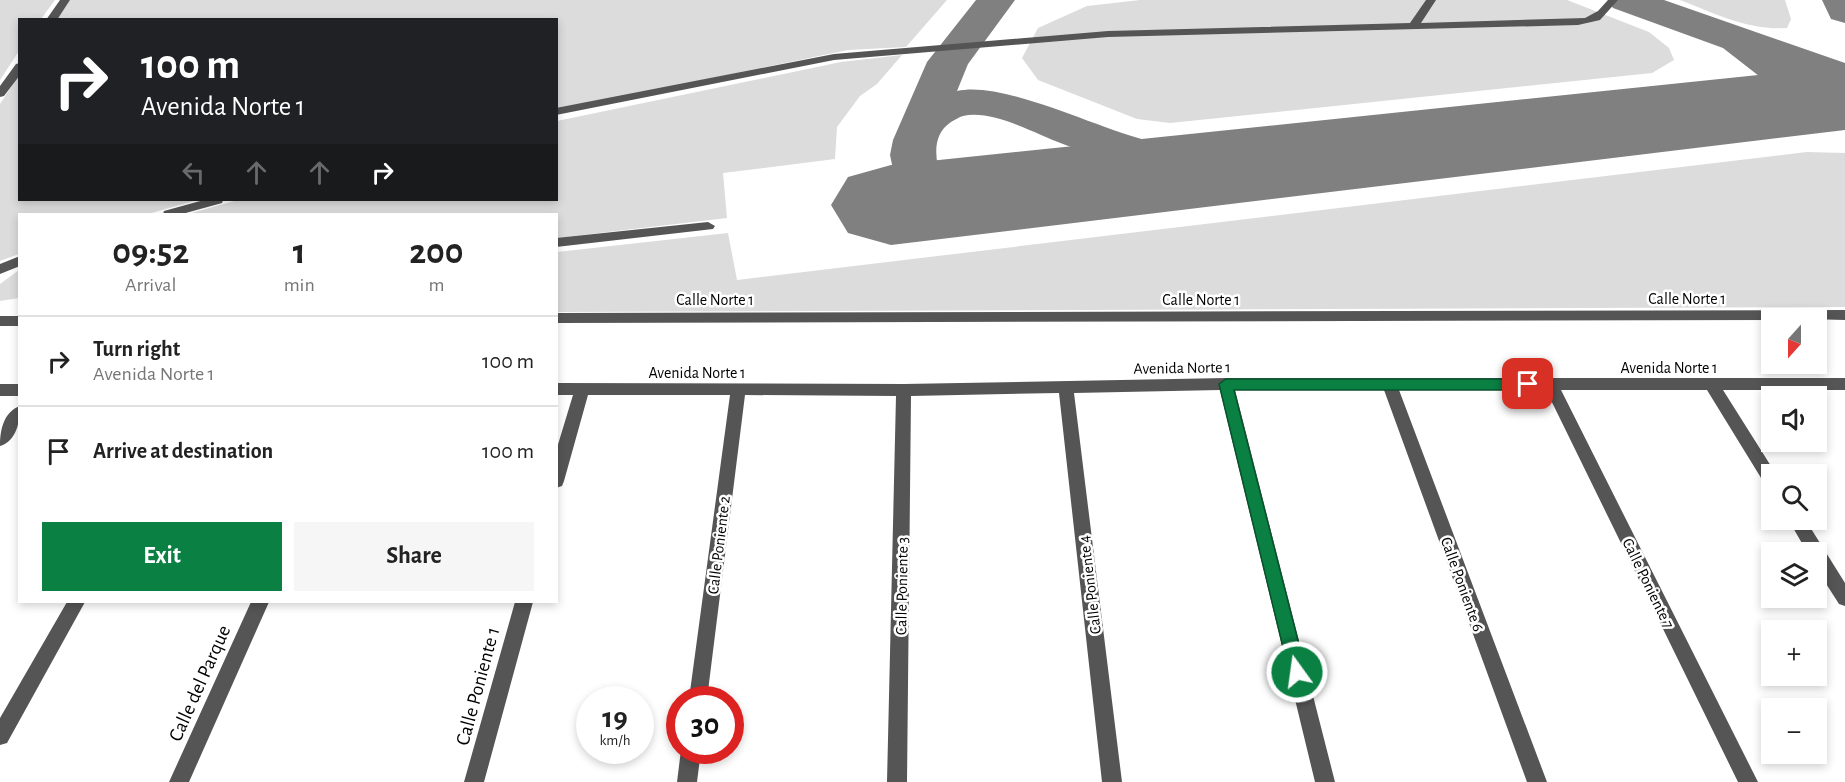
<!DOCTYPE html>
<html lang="en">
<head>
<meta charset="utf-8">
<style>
	body { margin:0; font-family:"Alegreya Sans",sans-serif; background:#f6f6f6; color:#222; height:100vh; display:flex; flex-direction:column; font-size:22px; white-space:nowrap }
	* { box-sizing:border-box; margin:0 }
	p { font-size:20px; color:#767676 }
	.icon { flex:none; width:33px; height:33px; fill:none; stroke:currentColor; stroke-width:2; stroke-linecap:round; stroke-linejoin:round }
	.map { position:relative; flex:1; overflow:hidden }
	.drawer { position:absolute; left:18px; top:213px; width:540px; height:390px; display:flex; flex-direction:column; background:#fff; border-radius:0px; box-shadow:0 3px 9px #0003 }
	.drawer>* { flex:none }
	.banner { position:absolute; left:18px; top:18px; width:540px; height:183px; border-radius:0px; box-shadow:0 3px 9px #0003; background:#202124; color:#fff; overflow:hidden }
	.needle { width:39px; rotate:201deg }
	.controls { position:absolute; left:1761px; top:308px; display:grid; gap:12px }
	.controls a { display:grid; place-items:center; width:66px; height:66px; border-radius:0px; background:#fff; box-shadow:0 3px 9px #0003; font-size:30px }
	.speed { position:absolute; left:576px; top:686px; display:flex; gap:12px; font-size:30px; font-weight:700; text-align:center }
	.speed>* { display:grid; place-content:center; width:78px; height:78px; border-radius:50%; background:#fff; box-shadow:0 3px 9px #0003; line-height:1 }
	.speed small { font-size:15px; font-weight:400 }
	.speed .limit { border:9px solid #d22; background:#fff; color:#111 }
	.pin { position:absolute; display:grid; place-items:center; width:51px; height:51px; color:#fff; margin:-26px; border-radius:12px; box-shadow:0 3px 9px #0006 }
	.me { position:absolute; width:66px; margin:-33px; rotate:346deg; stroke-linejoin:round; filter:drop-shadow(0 0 4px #0008) }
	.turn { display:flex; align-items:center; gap:21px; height:126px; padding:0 24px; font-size:27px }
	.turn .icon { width:78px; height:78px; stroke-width:2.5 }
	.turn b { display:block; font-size:42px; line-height:51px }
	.lanes { display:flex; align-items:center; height:57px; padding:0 24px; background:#0003; justify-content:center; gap:30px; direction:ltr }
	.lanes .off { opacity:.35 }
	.eta { display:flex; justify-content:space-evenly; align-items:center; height:102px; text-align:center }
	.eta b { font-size:36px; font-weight:600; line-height:42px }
	.button { display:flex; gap:12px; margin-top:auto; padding:12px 24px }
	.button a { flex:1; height:69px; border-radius:0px; background:#0b8043; color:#fff; font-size:24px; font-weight:600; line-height:69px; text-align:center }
	.button a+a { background:#f6f6f6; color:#222 }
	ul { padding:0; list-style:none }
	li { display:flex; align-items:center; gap:18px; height:90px; padding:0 24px; border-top:2px solid #e0e0e0 }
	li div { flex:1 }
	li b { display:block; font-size:22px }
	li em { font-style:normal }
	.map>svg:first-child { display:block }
</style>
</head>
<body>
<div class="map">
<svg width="1845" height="782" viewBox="0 0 1845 782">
	<rect width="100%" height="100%" fill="#fff"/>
	<path fill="#dcdcdc" d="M0 0H55L41 19 20 20 19 51 0 80Z
		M70 0H947L906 47 848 50 557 110 556 20H57Z
		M1140 0H1567L1649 32 1669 48 1674 60 1652 73 1170 123 1137 119 1038 80 1022 58 1038 28 1087 6Z
		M1680 0H1785L1791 19 1787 28C1749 31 1714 13 1680 0Z
		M902 55 877 84 860 96 837 127 835 159 723 173 727 218 557 238 556 214H188L238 200H556L557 121 841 62Z
		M19 75 20 200H197L148 214H20L19 254 0 261V104Z
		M1807 152 1845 153V307L557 312V252L728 233 737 280Z
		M19 270V298L0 301V284Z"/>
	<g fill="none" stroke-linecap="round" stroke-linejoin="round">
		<path fill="#808080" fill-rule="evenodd" d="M976 0H1015L968 64 957 91C1004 80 1100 130 1150 141 1174 147 1199 149 1223 149 1243 149 1262 147 1282 152L1289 162 1282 172C1211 191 1130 169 1063 144 1036 134 992 109 963 116 959 117 955 120 951 122 924 140 941 177 948 202L941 213 924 218 907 213 900 202 890 155 893 140 927 62Z
			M1608 0H1664L1845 63V90L1801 75C1813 102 1773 122 1751 121 1746 120 1741 118 1737 117L1730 108 1737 99 1762 88 1759 76 1723 48 1613 8Z
			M1822 0H1845V23L1831 19Z"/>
		<path fill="#808080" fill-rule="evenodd" d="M1845 66V130L891 245 848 233 831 205 848 177 891 165Z"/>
		<path fill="#555" fill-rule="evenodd" d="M60 0H70L57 20H46Z
			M1426 0H1436L1421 23 1585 18 1598 11 1608 0H1618L1600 20 1578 25 1108 37 834 60 556 115V108L834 54 1108 31 1410 23Z
			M20 63V75L4 96 0 97V86L16 64Z
			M204 200H223L222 203 182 214H163L164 211Z
			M708 222 715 226 713 229 556 247V238Z
			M20 256V266L0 274V264Z
			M1845 310V320L1772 318V320L556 323V313Z
			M0 316H20V326H0Z
			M1226 378H1845V390H1723L1776 474H1772V488L1766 486 1707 390H1561L1758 782H1738L1546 390H1399L1547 782H1527L1384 390H1235L1335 782H1315L1220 390 1074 393 1122 782H1102L1059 393 911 396 907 782H887L896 396 745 395 707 699H689L730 395H588L564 481 562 486 556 488V451L573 395H556V383L904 384Z
			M0 384H20V396H0Z
			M20 406C20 421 17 441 0 446 0 431 3 412 20 406Z
			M1788 519H1805L1845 583V606L1839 604 1816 568V552H1807Z
			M67 602H85L7 743 0 745V718Z
			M251 602H269L189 782H169Z
			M515 602H533L484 782H464Z
			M681 750H701L697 782H677Z"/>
	</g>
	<path fill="#0b8043" stroke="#07532c" stroke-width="1.5" d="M1226 379H1528L1535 384 1528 390H1234L1306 672 1303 677 1297 679 1291 677 1289 672 1219 384Z"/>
	<g text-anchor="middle" stroke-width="5" stroke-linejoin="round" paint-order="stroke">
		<g font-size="16" fill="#000" stroke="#fff">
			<text x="1687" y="304">Calle Norte 1</text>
			<text x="715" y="305">Calle Norte 1</text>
			<text x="1201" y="305">Calle Norte 1</text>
			<text transform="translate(1182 367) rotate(-1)" y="6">Avenida Norte 1</text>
			<text x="1669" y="373">Avenida Norte 1</text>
			<text x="697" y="378">Avenida Norte 1</text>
			<text transform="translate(718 545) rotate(-83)" y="6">Calle Poniente 2</text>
			<text transform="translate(1649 583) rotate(64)" y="6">Calle Poniente 7</text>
			<text transform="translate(1463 584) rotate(70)" y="6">Calle Poniente 6</text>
			<text transform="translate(1089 585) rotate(-97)" y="6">Calle Poniente 4</text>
			<text transform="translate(901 586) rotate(-89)" y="6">Calle Poniente 3</text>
		</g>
		<g font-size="20" fill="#000" stroke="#fff">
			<text transform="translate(199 683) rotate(-66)" y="7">Calle del Parque</text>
			<text transform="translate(477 686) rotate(-75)" y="7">Calle Poniente 1</text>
		</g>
	</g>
</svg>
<div class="controls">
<a><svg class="needle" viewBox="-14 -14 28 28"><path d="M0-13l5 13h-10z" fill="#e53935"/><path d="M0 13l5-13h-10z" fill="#767676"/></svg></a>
<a><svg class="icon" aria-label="sound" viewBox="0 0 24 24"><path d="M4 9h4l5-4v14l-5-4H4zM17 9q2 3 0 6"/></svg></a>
<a><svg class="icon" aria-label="search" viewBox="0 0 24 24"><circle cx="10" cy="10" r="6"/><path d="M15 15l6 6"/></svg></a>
<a><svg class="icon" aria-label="layers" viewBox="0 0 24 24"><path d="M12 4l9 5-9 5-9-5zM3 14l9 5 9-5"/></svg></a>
<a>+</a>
<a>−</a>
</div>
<div class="speed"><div>19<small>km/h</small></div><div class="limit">30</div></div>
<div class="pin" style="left:1528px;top:384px;background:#d93025"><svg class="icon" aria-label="arrive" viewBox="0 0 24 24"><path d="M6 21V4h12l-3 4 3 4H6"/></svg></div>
<svg class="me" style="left:1297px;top:672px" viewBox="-20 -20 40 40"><circle r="17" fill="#0b8043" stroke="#fff" stroke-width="3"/><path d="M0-11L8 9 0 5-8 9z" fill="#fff"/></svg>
<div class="banner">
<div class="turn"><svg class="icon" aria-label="right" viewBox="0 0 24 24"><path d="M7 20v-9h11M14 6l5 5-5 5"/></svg><div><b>100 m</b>Avenida Norte 1</div></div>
<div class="lanes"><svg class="icon off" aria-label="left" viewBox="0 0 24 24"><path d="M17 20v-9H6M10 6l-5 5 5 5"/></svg><svg class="icon off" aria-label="ahead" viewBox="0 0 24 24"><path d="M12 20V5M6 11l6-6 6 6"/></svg><svg class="icon off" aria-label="ahead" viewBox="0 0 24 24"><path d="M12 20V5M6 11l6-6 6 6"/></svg><svg class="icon" aria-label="right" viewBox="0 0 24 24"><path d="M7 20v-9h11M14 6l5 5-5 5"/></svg></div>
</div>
<section class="drawer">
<div class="eta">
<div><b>09:52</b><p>Arrival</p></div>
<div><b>1</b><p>min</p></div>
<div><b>200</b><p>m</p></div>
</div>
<ul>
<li><svg class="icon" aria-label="right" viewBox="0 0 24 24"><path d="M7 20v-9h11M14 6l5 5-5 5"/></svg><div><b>Turn right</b><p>Avenida Norte 1</p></div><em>100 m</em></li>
<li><svg class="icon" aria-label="arrive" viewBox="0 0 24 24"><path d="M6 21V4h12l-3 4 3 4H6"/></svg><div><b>Arrive at destination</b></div><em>100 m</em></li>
</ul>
<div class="button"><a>Exit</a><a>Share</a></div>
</section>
</div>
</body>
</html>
